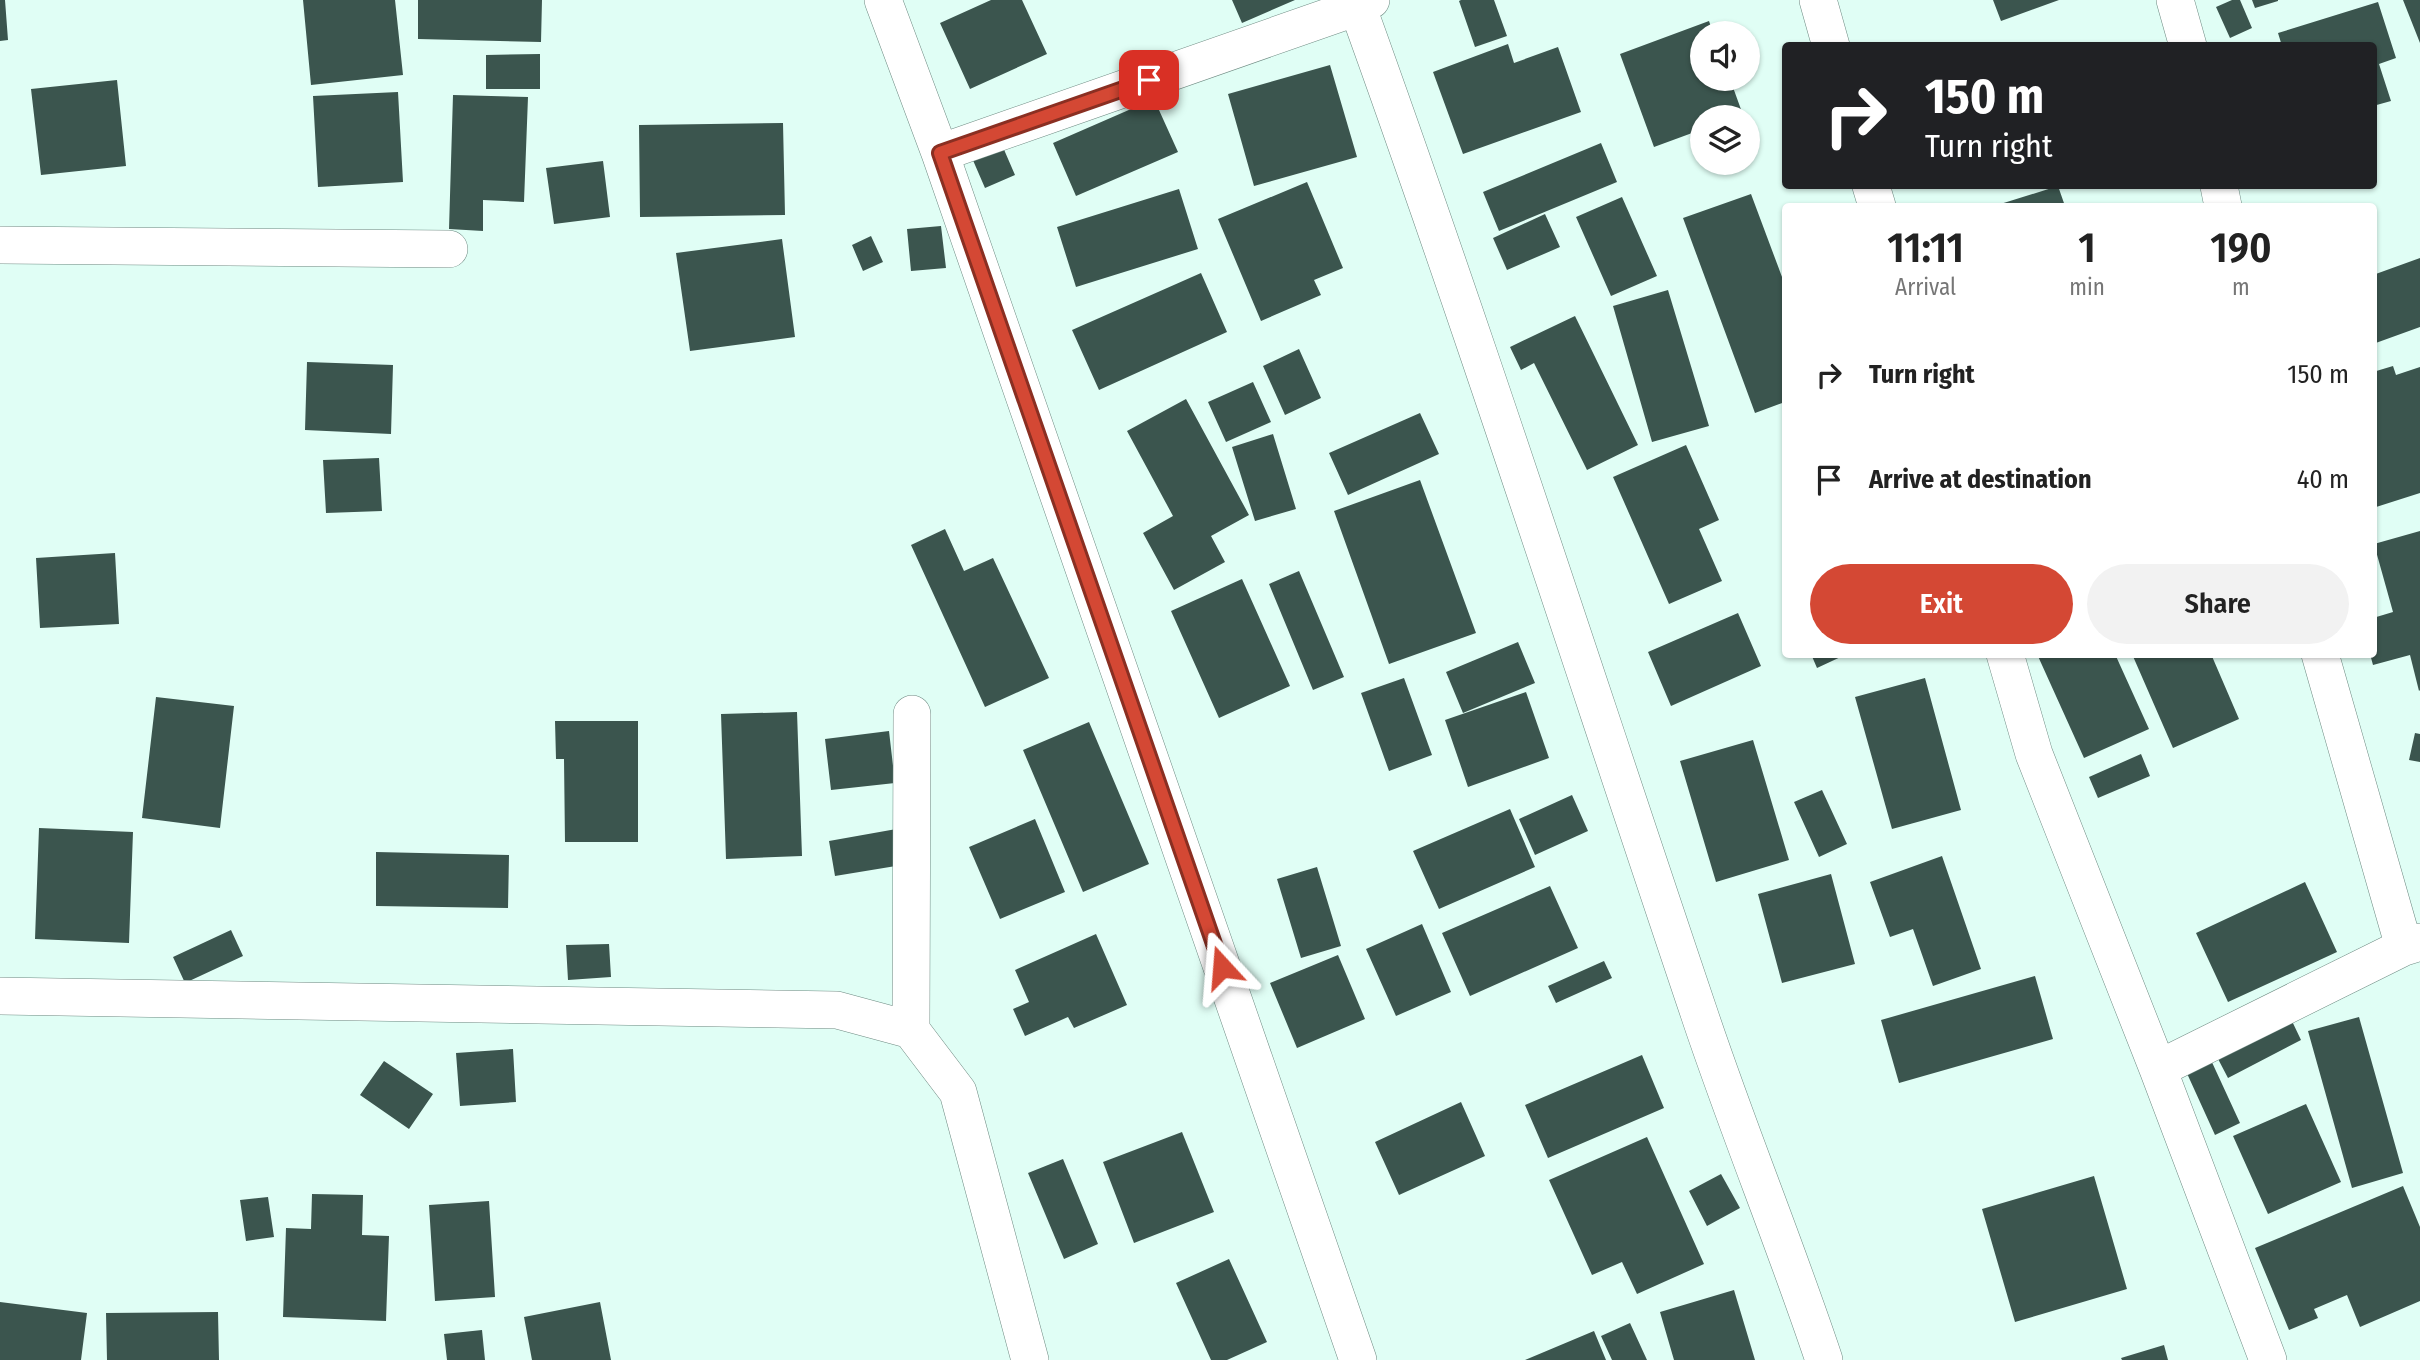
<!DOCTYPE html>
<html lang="en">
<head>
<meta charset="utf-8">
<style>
	body { margin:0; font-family:"Fira Sans Condensed",sans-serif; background:#f2f2f2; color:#222; height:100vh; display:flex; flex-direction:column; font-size:26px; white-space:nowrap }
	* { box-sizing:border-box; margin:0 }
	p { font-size:23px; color:#767676 }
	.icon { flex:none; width:38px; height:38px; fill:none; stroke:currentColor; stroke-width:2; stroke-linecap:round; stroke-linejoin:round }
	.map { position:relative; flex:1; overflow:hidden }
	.panel { position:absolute; left:1782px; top:203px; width:595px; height:455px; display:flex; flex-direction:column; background:#fff; border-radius:7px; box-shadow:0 2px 5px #0004 }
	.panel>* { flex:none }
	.hud { position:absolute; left:1782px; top:42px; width:595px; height:147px; border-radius:7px; box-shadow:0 2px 5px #0004; background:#202124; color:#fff; overflow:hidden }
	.tools { position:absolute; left:1690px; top:21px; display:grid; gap:14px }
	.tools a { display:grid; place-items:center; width:70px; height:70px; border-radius:50%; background:#fff; box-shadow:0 2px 5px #0004; font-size:35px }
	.pin { position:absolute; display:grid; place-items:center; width:60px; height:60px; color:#fff; margin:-30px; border-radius:14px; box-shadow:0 4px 10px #0006 }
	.me { position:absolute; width:77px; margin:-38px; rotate:341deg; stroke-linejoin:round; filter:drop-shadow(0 0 5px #0008) }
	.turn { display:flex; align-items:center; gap:24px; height:147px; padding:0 28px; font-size:32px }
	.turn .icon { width:91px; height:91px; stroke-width:2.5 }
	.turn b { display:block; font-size:49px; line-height:60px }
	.eta { display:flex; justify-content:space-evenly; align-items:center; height:119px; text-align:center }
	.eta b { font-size:42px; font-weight:600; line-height:49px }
	.primary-button { display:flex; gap:14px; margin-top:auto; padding:14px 28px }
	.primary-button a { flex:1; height:80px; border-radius:42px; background:#d44834; color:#fff; font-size:28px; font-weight:600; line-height:80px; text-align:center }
	.primary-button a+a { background:#f2f2f2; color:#222 }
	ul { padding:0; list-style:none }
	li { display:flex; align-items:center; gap:21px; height:105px; padding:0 28px }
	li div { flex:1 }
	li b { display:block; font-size:26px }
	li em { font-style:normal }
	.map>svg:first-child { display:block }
</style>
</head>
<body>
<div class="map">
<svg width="2420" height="1360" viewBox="0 0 2420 1360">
	<rect width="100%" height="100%" fill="#e0fef5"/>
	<path fill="#3b554e" d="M0 0H5L8 40 0 41Z
		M303 0H395L403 75 311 85Z
		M418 0H542L541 42 418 39Z
		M991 0H1022L1047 54 970 89 940 23Z
		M1232 0H1295L1242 23Z
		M1461 0H1494L1507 36 1475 47 1459 1Z
		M1993 0H2059L2001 21Z
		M2232 0H2240L2252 28 2230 38 2216 7Z
		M2252 0H2278V1L2255 8Z
		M2403 0H2420V43Z
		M2378 2 2396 58 2379 64 2391 101 2373 106V46H2282L2278 33Z
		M1709 21 1713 33H1703V79H1730L1743 115 1736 117H1703V129L1654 147 1620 54Z
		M1508 44 1514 63 1558 47 1581 112 1463 154 1433 72Z
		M540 54V89H486V55Z
		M1330 65 1357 157 1254 186 1228 94Z
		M117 80 126 166 41 175 31 89Z
		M398 92 403 182 318 187 313 96Z
		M453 95 528 97 524 202 483 200V231L449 229Z
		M1154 99 1178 152 1076 196 1053 143Z
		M783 123 785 215 640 217 639 125Z
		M1601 143 1617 182 1499 231 1483 192Z
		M1002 145 1015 175 985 188 972 158Z
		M603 161 610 217 554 224 546 168Z
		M1307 182 1343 268 1314 280 1321 295 1261 321 1218 219Z
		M2058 186 2065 206H1994Z
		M1179 189 1198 249 1076 287 1057 227Z
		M1751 194 1785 285V402L1755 413 1683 218Z
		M1622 197 1657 276 1611 296 1576 217Z
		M1545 214 1560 247 1507 270 1493 238Z
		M941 226 946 268 911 271 907 229Z
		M871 236 883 262 863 271 852 245Z
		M782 239 795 337 690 351 676 253Z
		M2420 258V327L2373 344V275Z
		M1201 273 1227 332 1099 390 1072 330Z
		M1668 290 1709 426 1652 442 1613 306Z
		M1575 316 1638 445 1587 470 1534 363 1521 370 1510 347Z
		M1299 349 1321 398 1285 415 1263 366Z
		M307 362 393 365 391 434 305 430Z
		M2393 366 2396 375 2420 367V493L2373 508V372Z
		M1253 382 1271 422 1226 442 1208 402Z
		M1186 399 1249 515 1211 536 1225 562 1174 590 1143 533 1173 516 1127 431Z
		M1420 413 1439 454 1348 495 1329 453Z
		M1273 434 1296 509 1255 521 1232 447Z
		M1686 445 1719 520 1699 529 1722 581 1669 604 1613 477Z
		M379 458 382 511 326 513 323 460Z
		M1420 480 1476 633 1389 664 1334 511Z
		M945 529 964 571 993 558 1049 678 985 707 911 545Z
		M2420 531V690L2419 691 2410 655 2373 665 2370 654H2373V618L2393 612 2374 544Z
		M115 553 119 624 40 628 36 558Z
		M1299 571 1344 677 1313 690 1269 584Z
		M1242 579 1290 686 1219 718 1171 611Z
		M1738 613 1761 666 1671 706 1648 652Z
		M1518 642 1535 683 1463 713 1446 672Z
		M1811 654H1847L1817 668Z
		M2037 654H2115L2149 729 2084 758Z
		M2132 654H2211L2239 719 2173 748Z
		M1404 678 1432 755 1389 771 1361 693Z
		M1925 678 1961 810 1892 829 1855 697Z
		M1526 692 1549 758 1468 787 1445 720Z
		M156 697 234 706 220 828 142 818Z
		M797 712 802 856 726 859 721 714Z
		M555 721H638V842H565L564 759H556Z
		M1089 722 1149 864 1083 892 1023 750Z
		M889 731 895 783 831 790 825 739Z
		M2415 733 2420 734V762L2409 760Z
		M1753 740 1789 860 1716 882 1680 761Z
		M2141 754 2150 776 2098 798 2089 777Z
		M1822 790 1847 844 1819 857 1794 802Z
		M1572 795 1588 831 1535 855 1519 819Z
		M1510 809 1535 867 1439 909 1413 851Z
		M1035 819 1065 892 1000 919 969 847Z
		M39 828 133 832 129 943 35 939Z
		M902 828 908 864 835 876 829 841Z
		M376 852 509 855 508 908 376 906Z
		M1942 856 1981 969 1933 986 1913 929 1890 937 1870 882Z
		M1317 867 1341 946 1301 958 1277 879Z
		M1831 874 1855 964 1782 983 1758 894Z
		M2305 882 2337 952 2228 1002 2196 933Z
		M1550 886 1578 948 1470 996 1442 933Z
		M1422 924 1451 992 1396 1016 1366 949Z
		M231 930 243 956 185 983 173 957Z
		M1096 934 1127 1005 1074 1028 1068 1017 1025 1036 1013 1009 1029 1002 1015 970Z
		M609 944 611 977 568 980 566 945Z
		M1338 955 1365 1019 1297 1048 1270 983Z
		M1604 961 1612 978 1556 1003 1548 986Z
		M2035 976 2053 1039 1899 1083 1881 1020Z
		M2359 1017 2403 1173 2352 1188 2308 1031Z
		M2291 1019 2301 1040 2228 1078 2217 1057Z
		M513 1049 516 1102 460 1106 456 1053Z
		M1642 1055 1664 1108 1548 1158 1525 1105Z
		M2210 1058 2240 1123 2215 1135 2185 1069Z
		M384 1061 433 1094 409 1129 360 1095Z
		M1461 1102 1485 1156 1399 1195 1375 1142Z
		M2306 1104 2341 1182 2268 1214 2233 1136Z
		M1182 1132 1214 1212 1134 1243 1103 1162Z
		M1647 1137 1704 1264 1637 1294 1622 1262 1592 1275 1549 1180Z
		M1063 1159 1098 1244 1064 1259 1028 1173Z
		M1721 1174 1740 1208 1707 1226 1689 1191Z
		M2094 1176 2127 1289 2015 1322 1982 1209Z
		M2403 1186 2420 1227V1301L2360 1327 2347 1295 2314 1309 2318 1318 2289 1330 2255 1248Z
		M312 1194 363 1195 362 1235 389 1236 386 1321 283 1317 286 1228 311 1229Z
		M268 1197 274 1237 246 1241 240 1200Z
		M489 1201 495 1297 435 1301 429 1205Z
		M1229 1259 1267 1342 1227 1360H1211L1176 1283Z
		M1734 1290 1755 1360H1674L1660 1312Z
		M0 1302 87 1313 81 1360H0Z
		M600 1302 611 1360H532L524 1317Z
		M218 1312 219 1360H107L106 1313Z
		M1630 1323 1647 1360H1612L1601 1336Z
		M482 1330 485 1360H447L444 1334Z
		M1594 1331 1606 1360H1525Z
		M2164 1345 2168 1360H2122L2121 1358Z"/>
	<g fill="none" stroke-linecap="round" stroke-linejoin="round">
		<defs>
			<path id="street" d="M883 0 940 153 1358 1360
				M1355 0C1476 335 1585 675 1699 1013 1738 1130 1785 1243 1824 1360
				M1818 0 1831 46
				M2175 0 2188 46
				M940 153 1357 7 1371 0
				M1871 186 1877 206
				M2219 186 2223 206
				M0 245 449 249
				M2005 654 2034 754 2158 1069 2268 1360
				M2320 654 2404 947
				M0 996 837 1010 911 1030 958 1092 1030 1360
				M911 1030 912 714
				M2158 1069 2404 947 2420 942"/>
		</defs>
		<use href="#street" stroke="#6f8b83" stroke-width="38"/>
		<use href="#street" stroke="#fff" stroke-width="37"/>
	</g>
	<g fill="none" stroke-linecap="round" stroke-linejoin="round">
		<defs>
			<path id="route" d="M1149 80 940 153 1222 967"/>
		</defs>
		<use href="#route" stroke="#8a2f22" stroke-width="18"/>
		<use href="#route" stroke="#d44834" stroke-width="12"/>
	</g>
</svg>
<div class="tools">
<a><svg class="icon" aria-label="sound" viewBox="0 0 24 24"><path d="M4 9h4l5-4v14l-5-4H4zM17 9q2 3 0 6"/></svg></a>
<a><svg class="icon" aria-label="layers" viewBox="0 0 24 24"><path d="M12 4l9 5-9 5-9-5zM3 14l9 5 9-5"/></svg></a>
</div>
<div class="pin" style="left:1149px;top:80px;background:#d93025"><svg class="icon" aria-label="arrive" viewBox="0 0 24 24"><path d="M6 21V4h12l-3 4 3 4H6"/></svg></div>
<svg class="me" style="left:1222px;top:967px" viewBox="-20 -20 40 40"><path d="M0-17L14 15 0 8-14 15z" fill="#d44834" stroke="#fff" stroke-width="4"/></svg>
<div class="hud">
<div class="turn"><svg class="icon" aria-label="right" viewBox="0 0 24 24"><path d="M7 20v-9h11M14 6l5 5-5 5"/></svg><div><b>150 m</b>Turn right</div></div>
</div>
<section class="panel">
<div class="eta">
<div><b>11:11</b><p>Arrival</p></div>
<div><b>1</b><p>min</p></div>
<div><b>190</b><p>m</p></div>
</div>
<ul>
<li><svg class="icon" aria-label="right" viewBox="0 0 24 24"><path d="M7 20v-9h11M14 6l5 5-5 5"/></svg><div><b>Turn right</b></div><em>150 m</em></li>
<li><svg class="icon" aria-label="arrive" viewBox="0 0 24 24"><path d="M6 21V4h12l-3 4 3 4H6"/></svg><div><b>Arrive at destination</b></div><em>40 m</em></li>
</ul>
<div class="primary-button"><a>Exit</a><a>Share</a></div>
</section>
</div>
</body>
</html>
